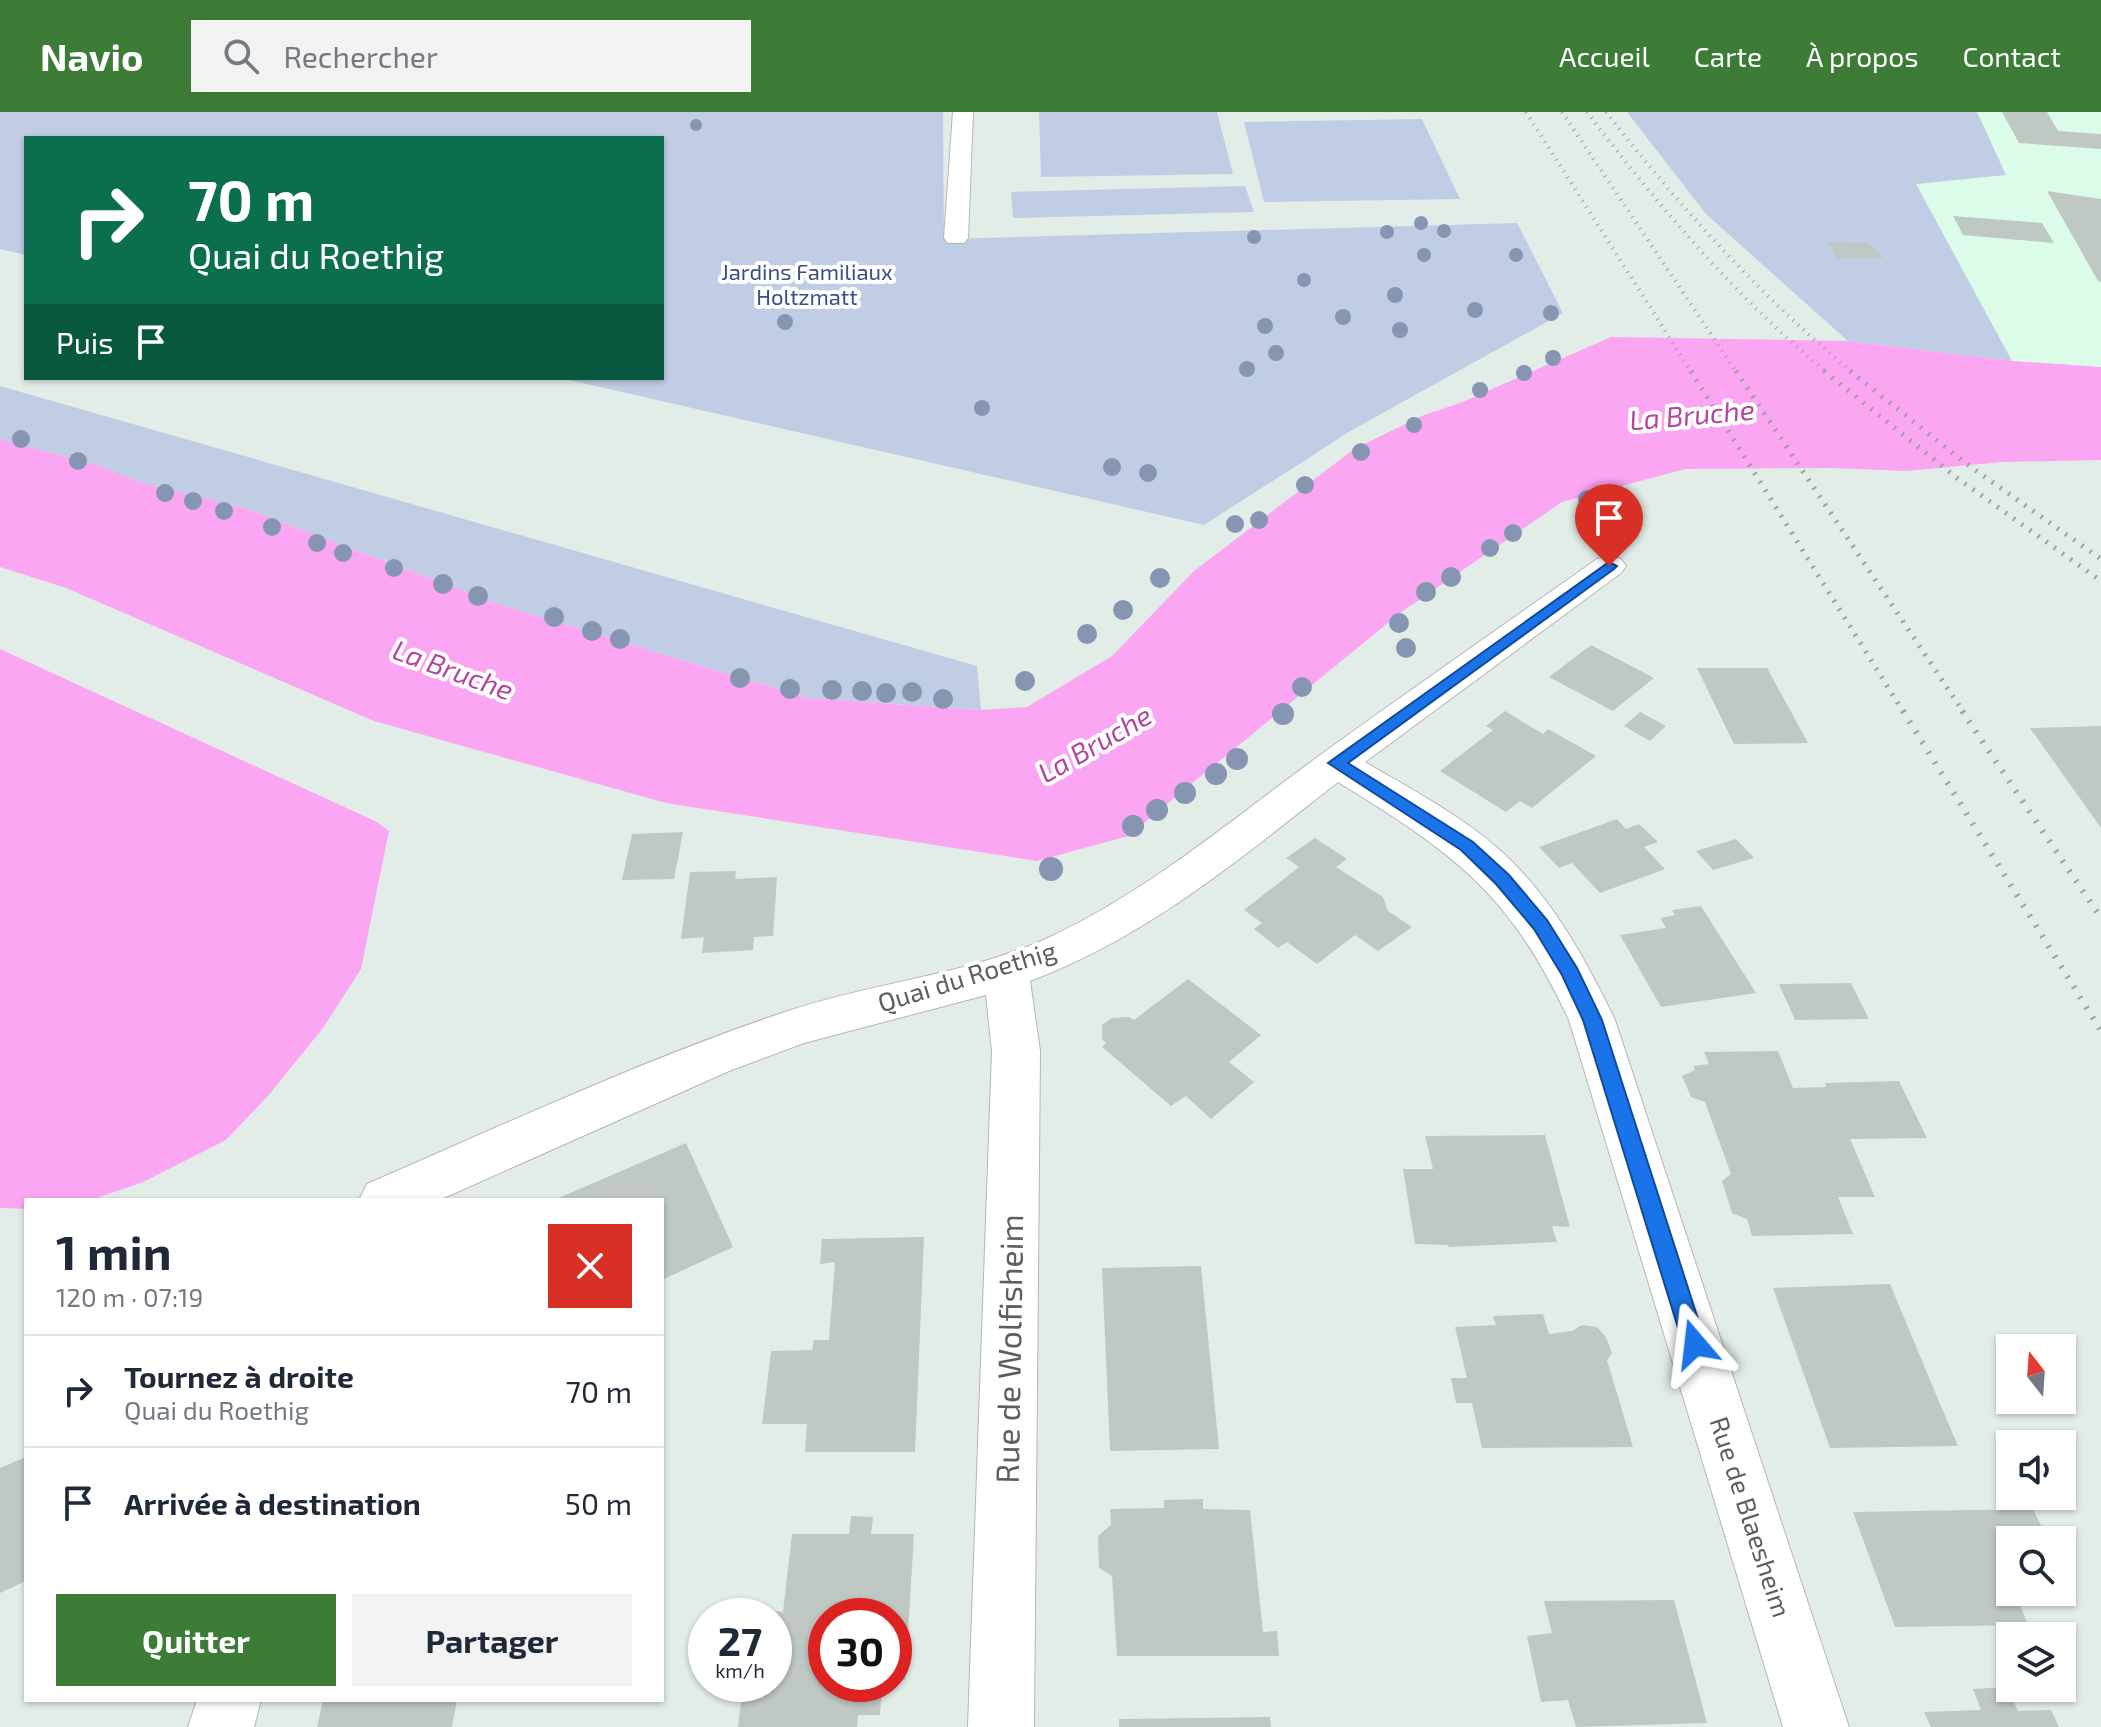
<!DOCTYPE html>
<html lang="fr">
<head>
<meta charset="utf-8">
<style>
	body { margin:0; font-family:"Exo 2",sans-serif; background:#f2f2f3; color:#1f2937; height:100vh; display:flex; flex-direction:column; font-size:30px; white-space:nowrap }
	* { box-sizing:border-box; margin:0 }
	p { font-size:26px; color:#747a83 }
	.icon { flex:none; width:44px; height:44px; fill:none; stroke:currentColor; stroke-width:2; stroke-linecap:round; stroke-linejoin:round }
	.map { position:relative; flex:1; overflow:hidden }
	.panel { position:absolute; left:24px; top:1086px; width:640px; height:504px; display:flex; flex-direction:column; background:#fff; border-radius:0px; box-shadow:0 2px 6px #0004 }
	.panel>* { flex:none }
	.banner { position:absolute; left:24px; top:24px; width:640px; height:244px; border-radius:0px; box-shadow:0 2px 6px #0004; background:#0b6e4f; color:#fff; overflow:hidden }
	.needle { width:52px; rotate:343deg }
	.buttons { position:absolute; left:1996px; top:1222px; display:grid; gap:16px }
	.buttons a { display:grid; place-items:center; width:80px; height:80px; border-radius:0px; background:#fff; box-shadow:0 2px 6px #0004; font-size:40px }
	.speed { position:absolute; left:688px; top:1486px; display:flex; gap:16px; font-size:40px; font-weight:700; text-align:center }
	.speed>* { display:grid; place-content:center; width:104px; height:104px; border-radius:50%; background:#fff; box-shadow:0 2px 6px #0004; line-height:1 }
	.speed small { font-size:20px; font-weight:400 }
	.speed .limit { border:12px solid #d22; background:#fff; color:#111 }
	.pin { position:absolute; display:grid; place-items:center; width:68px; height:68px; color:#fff; margin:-82px -34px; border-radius:50% 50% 50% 0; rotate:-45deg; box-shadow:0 0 8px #0007 }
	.pin .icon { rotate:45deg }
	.me { position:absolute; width:88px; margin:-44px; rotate:343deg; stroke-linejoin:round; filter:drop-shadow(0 0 6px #0008) }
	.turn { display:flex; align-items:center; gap:28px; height:168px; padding:0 32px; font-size:36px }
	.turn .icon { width:104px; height:104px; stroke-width:2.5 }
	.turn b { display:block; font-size:56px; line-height:68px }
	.then { display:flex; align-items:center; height:76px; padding:0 32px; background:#0003; gap:16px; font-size:30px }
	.round { display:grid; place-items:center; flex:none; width:84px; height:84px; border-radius:0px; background:#f2f2f3 }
	.summary { display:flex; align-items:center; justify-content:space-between; height:136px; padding:0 32px }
	h1 { font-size:48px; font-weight:700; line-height:60px }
	.button { display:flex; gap:16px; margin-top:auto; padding:16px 32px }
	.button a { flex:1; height:92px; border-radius:0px; background:#3d7c37; color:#fff; font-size:32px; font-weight:700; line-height:92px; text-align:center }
	.button a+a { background:#f2f2f3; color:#1f2937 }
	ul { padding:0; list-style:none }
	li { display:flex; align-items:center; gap:24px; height:112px; padding:0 32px; border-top:2px solid #e0e1e3 }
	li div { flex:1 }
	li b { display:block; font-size:30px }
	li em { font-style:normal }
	header { display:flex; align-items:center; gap:48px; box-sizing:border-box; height:112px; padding:0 40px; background:#3d7c37; color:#fff }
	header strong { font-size:38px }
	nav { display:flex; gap:44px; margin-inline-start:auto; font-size:28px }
	.search { width:560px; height:72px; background:#f2f2f3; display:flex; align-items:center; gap:20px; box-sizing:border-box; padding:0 28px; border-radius:0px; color:#747a83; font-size:30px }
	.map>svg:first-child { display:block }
</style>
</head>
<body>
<header>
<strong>Navio</strong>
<div class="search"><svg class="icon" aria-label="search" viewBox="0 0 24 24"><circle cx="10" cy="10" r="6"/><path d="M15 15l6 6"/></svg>Rechercher</div>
<nav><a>Accueil</a><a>Carte</a><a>À propos</a><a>Contact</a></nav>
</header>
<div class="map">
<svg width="2101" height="1615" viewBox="0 0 2101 1615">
	<rect width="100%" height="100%" fill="#e3ede8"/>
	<path fill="#dafce9" d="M1977 0H2101V255L2012 249 1916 72 2005 62Z"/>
	<path fill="#c1cde4" d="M0 0H943L944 127 1517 111 1563 201 1352 318 1204 413 561 266H662V26H26V143L0 137Z
		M1039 0H1217L1233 62 1041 65Z
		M1627 0H1977L2006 63 1916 72 2012 249 1848 229 1706 102Z
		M1422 7 1460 87 1264 90 1244 10Z
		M1245 74 1254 100 1013 106 1011 80Z
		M0 274 977 554 981 598 807 586 498 492 244 396 142 371 97 353 0 327Z"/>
	<path fill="#fba6f2" d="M1611 225 1848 229 2012 249 2101 255V348L2002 350 1906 359 1831 356 1685 357 1562 390 1400 501 1128 724 1037 749 666 691 374 609 66 476 0 455V327L97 353 142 371 244 396 498 492 807 586 981 598 1027 595 1112 544 1194 459 1354 337 1424 303 1460 291Z
		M0 537 377 710 389 719 361 857 323 916 268 984 226 1028 143 1070 91 1088H26V1097L0 1096Z"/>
	<path fill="#c0c8c4" d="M2002 0H2047L2058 19 2101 22V37L2019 31Z
		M2047 79 2101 87V170L2098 169Z
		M1953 104 2042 111 2054 131 1963 123Z
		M1827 130 1868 131 1884 146H1837Z
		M1591 533 1654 566 1613 599 1549 565Z
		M1697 556H1767L1808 631 1734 632Z
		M1505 599 1543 622 1548 617 1596 644 1532 696 1520 689 1506 700 1440 659 1493 618 1486 614Z
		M1640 600 1666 614 1650 629 1624 614Z
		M2101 614V716L2030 616Z
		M1617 707 1626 717 1639 712 1658 730 1644 735 1665 757 1600 781 1572 751 1559 756 1539 735Z
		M683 720 674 767 622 768 632 722Z
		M1315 726 1347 747 1336 755 1383 785 1388 799 1412 815 1378 839 1355 823 1317 852 1287 830 1278 836 1254 817 1262 811 1244 798 1299 755 1286 746Z
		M1736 727 1754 746 1713 758 1696 739Z
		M736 759 735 767 777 765 773 824 754 825 753 838 702 841 704 825 681 827 690 760Z
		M1701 794 1756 881 1661 895 1620 823 1666 816 1660 806 1675 803 1672 798Z
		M1188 867 1261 923 1229 950 1254 970 1211 1007 1186 984 1171 994 1102 935 1106 931 1102 927V913L1112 906 1129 905 1134 908Z
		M1851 871 1869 907 1795 908 1779 872Z
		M1778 939 1793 976 1826 975 1825 971 1899 969 1927 1026 1850 1027 1875 1085H1838L1853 1122 1752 1124 1747 1107 1732 1101 1722 1069 1731 1062 1705 990 1691 985 1682 964 1695 958 1693 954 1709 952 1704 940Z
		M1545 1023 1570 1115 1552 1114 1557 1130 1449 1135 1448 1133 1415 1132 1403 1057H1433L1425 1024Z
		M686 1031 733 1135 662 1168V1088H554Z
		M924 1125 915 1340H805L807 1312H762L771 1239 812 1238 814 1228H829L835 1150 820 1152 822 1127Z
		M1201 1154 1219 1337 1110 1339 1102 1156Z
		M1890 1172 1935 1280 1958 1334 1830 1336 1773 1176Z
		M1543 1202 1549 1222 1572 1219 1582 1213 1597 1215 1606 1225 1612 1241 1607 1248 1633 1335 1482 1336 1472 1291H1456L1451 1266H1467L1455 1215 1496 1213 1493 1204Z
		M26 1345V1469L0 1481V1356Z
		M1203 1387V1397L1250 1398 1263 1520 1277 1519 1279 1544H1117L1112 1464 1099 1456 1098 1424 1111 1413 1110 1397 1164 1396V1388Z
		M2033 1397 2048 1428H2010V1480H2062V1458L2077 1490 2020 1493 2028 1513 1895 1515 1853 1400Z
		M851 1404 873 1405 871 1422H914L905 1568H894V1504H826V1572H882L880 1603H858L857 1615H738L743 1572H774L775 1499 783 1500 792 1422H849Z
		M1674 1488 1707 1611 1576 1615 1568 1588 1541 1590 1527 1524 1552 1521 1544 1489Z
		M2007 1575 2018 1599 2051 1598 2059 1615H1931L1924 1600 1981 1598 1973 1577Z
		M323 1588H457L452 1615H317Z
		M1270 1605 1271 1615H1119V1607Z"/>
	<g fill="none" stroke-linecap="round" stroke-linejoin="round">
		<defs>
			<path id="lane" d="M953 0H973L968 126 964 131H948L944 126Z"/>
			<path id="street" d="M1609 444 1621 447 1626 454 1621 461 1365 650C1412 678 1463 704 1503 741 1553 787 1586 848 1615 908L1849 1615H1783L1569 908C1509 780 1455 742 1338 670 1239 747 1149 824 1030 869L1040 939 1034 1615H968L992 939 986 883 804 931 729 959 439 1088H359L367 1072C506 1012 644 947 788 899 873 870 968 863 1050 825 1150 778 1234 706 1323 641 1413 576 1505 512 1597 447Z
				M197 1588H261L254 1615H188Z"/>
		</defs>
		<use href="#lane" stroke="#bab4b8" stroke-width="2"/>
		<use href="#street" stroke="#bab4b8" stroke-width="2"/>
		<use href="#lane" fill="#fff" fill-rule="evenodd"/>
		<use href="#street" fill="#fff" fill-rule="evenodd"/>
		<path stroke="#a29fa1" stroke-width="4" stroke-dasharray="1 6" stroke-linecap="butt" d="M1526 0 1692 261
			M1562 0 1737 261
			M1587 0C1659 95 1736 185 1827 261
			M1606 0C1680 95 1760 184 1853 261"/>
		<path stroke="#a29fa1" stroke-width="5" stroke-dasharray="2 8" stroke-linecap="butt" d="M1691 259 1904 601
			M1736 259 1964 601
			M1824 259 1957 366 2101 469
			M1850 259 1964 350 2101 447"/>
		<path stroke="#a29fa1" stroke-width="6" stroke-dasharray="2 10" stroke-linecap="butt" d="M1903 599 2101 919
			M1962 599 2101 806"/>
	</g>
	<g fill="#8696b2">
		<circle cx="696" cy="13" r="6"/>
		<circle cx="1421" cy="111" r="7"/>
		<circle cx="1444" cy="119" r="7"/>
		<circle cx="1387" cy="120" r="7"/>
		<circle cx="1254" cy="125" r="7"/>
		<circle cx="1424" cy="143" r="7"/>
		<circle cx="1516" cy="143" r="7"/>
		<circle cx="1304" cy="168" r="7"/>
		<circle cx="1395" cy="183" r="8"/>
		<circle cx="1475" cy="198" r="8"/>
		<circle cx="1551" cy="201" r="8"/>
		<circle cx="1343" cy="205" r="8"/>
		<circle cx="785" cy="210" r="8"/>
		<circle cx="1265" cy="214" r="8"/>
		<circle cx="1400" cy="218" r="8"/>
		<circle cx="1276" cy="241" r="8"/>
		<circle cx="1553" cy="246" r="8"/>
		<circle cx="1247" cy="257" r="8"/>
		<circle cx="1524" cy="261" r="8"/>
		<circle cx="1480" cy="278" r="8"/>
		<circle cx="982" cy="296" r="8"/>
		<circle cx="1414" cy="313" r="8"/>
		<circle cx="21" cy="327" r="9"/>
		<circle cx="1361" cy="340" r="9"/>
		<circle cx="78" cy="349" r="9"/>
		<circle cx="1112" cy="355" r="9"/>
		<circle cx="1148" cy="361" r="9"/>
		<circle cx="1305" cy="373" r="9"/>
		<circle cx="165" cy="381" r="9"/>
		<circle cx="1587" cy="387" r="9"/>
		<circle cx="193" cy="389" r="9"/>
		<circle cx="224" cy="399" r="9"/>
		<circle cx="1259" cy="408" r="9"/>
		<circle cx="1235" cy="412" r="9"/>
		<circle cx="272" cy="415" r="9"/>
		<circle cx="1513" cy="421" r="9"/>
		<circle cx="317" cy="431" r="9"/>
		<circle cx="1490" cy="436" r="9"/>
		<circle cx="343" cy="441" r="9"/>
		<circle cx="394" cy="456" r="9"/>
		<circle cx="1451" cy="465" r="10"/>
		<circle cx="1160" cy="466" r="10"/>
		<circle cx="443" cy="472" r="10"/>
		<circle cx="1426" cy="480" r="10"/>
		<circle cx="478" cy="484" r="10"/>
		<circle cx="1123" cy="498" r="10"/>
		<circle cx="554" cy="505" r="10"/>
		<circle cx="1399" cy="511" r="10"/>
		<circle cx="592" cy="519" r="10"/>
		<circle cx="1087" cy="522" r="10"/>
		<circle cx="620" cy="527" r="10"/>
		<circle cx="1406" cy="536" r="10"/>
		<circle cx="740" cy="566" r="10"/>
		<circle cx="1025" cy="569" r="10"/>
		<circle cx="1302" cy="575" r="10"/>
		<circle cx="790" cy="577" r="10"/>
		<circle cx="832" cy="578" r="10"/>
		<circle cx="862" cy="579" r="10"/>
		<circle cx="912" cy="580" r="10"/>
		<circle cx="886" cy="581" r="10"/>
		<circle cx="943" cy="587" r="10"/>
		<circle cx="1283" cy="602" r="11"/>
		<circle cx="1237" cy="647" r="11"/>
		<circle cx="1216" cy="662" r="11"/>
		<circle cx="1185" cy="681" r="11"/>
		<circle cx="1157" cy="698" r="11"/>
		<circle cx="1133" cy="714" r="11"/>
		<circle cx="1051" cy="757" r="12"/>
	</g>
	<path fill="#1a73e8" stroke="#114b97" stroke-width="2" d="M1609 450 1617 454 1614 457 1348 651 1473 730 1509 763 1547 808 1577 856 1602 908 1706 1232 1703 1240 1695 1243 1687 1240 1683 1232 1583 908 1562 863 1534 817 1496 772 1461 738 1328 651Z"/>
	<g text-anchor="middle" stroke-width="8" stroke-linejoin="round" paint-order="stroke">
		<g font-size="22" fill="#394f85" stroke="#fff">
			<text x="807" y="168">Jardins Familiaux<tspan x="807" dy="25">Holtzmatt</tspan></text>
		</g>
		<g font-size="26" fill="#635b62" stroke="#fff">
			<text transform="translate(967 865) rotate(-17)" y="9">Quai du Roethig</text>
			<text transform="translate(1750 1405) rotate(72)" y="9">Rue de Blaesheim</text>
		</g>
		<g font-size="28" font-style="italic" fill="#b446a1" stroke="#fff">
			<text transform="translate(1692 303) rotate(-5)" y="10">La Bruche</text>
			<text transform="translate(453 558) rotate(20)" y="10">La Bruche</text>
			<text transform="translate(1095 632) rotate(-30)" y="10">La Bruche</text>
		</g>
		<g font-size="32" fill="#635b62" stroke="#fff">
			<text transform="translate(1010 1237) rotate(-89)" y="11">Rue de Wolfisheim</text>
		</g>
	</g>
</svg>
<div class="buttons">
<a><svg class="needle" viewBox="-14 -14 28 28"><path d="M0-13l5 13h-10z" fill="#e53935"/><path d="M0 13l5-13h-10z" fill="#747a83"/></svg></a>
<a><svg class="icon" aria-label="sound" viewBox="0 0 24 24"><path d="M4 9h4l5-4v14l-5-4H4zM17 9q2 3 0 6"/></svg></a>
<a><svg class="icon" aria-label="search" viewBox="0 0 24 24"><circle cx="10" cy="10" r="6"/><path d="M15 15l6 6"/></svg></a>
<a><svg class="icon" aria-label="layers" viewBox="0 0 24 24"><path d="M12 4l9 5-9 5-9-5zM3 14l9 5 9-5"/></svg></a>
</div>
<div class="speed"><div>27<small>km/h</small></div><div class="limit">30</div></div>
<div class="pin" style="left:1609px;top:454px;background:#d93025"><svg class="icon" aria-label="arrive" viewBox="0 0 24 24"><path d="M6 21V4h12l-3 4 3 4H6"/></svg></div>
<svg class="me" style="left:1695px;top:1232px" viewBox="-20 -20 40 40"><path d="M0-17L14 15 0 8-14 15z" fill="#1a73e8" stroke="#fff" stroke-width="4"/></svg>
<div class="banner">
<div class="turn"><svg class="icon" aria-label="right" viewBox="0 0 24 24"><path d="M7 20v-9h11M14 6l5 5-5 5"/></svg><div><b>70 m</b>Quai du Roethig</div></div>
<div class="then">Puis<svg class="icon" aria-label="arrive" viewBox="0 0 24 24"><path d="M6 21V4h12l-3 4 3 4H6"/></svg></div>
</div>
<section class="panel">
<div class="summary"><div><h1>1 min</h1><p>120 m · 07:19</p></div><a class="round" style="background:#d93025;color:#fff"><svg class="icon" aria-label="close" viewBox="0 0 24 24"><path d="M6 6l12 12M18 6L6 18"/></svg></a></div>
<ul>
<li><svg class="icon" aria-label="right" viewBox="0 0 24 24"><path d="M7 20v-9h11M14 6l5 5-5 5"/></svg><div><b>Tournez à droite</b><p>Quai du Roethig</p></div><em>70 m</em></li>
<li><svg class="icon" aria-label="arrive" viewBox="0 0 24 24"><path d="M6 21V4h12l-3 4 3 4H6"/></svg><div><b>Arrivée à destination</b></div><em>50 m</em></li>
</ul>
<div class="button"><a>Quitter</a><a>Partager</a></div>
</section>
</div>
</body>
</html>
